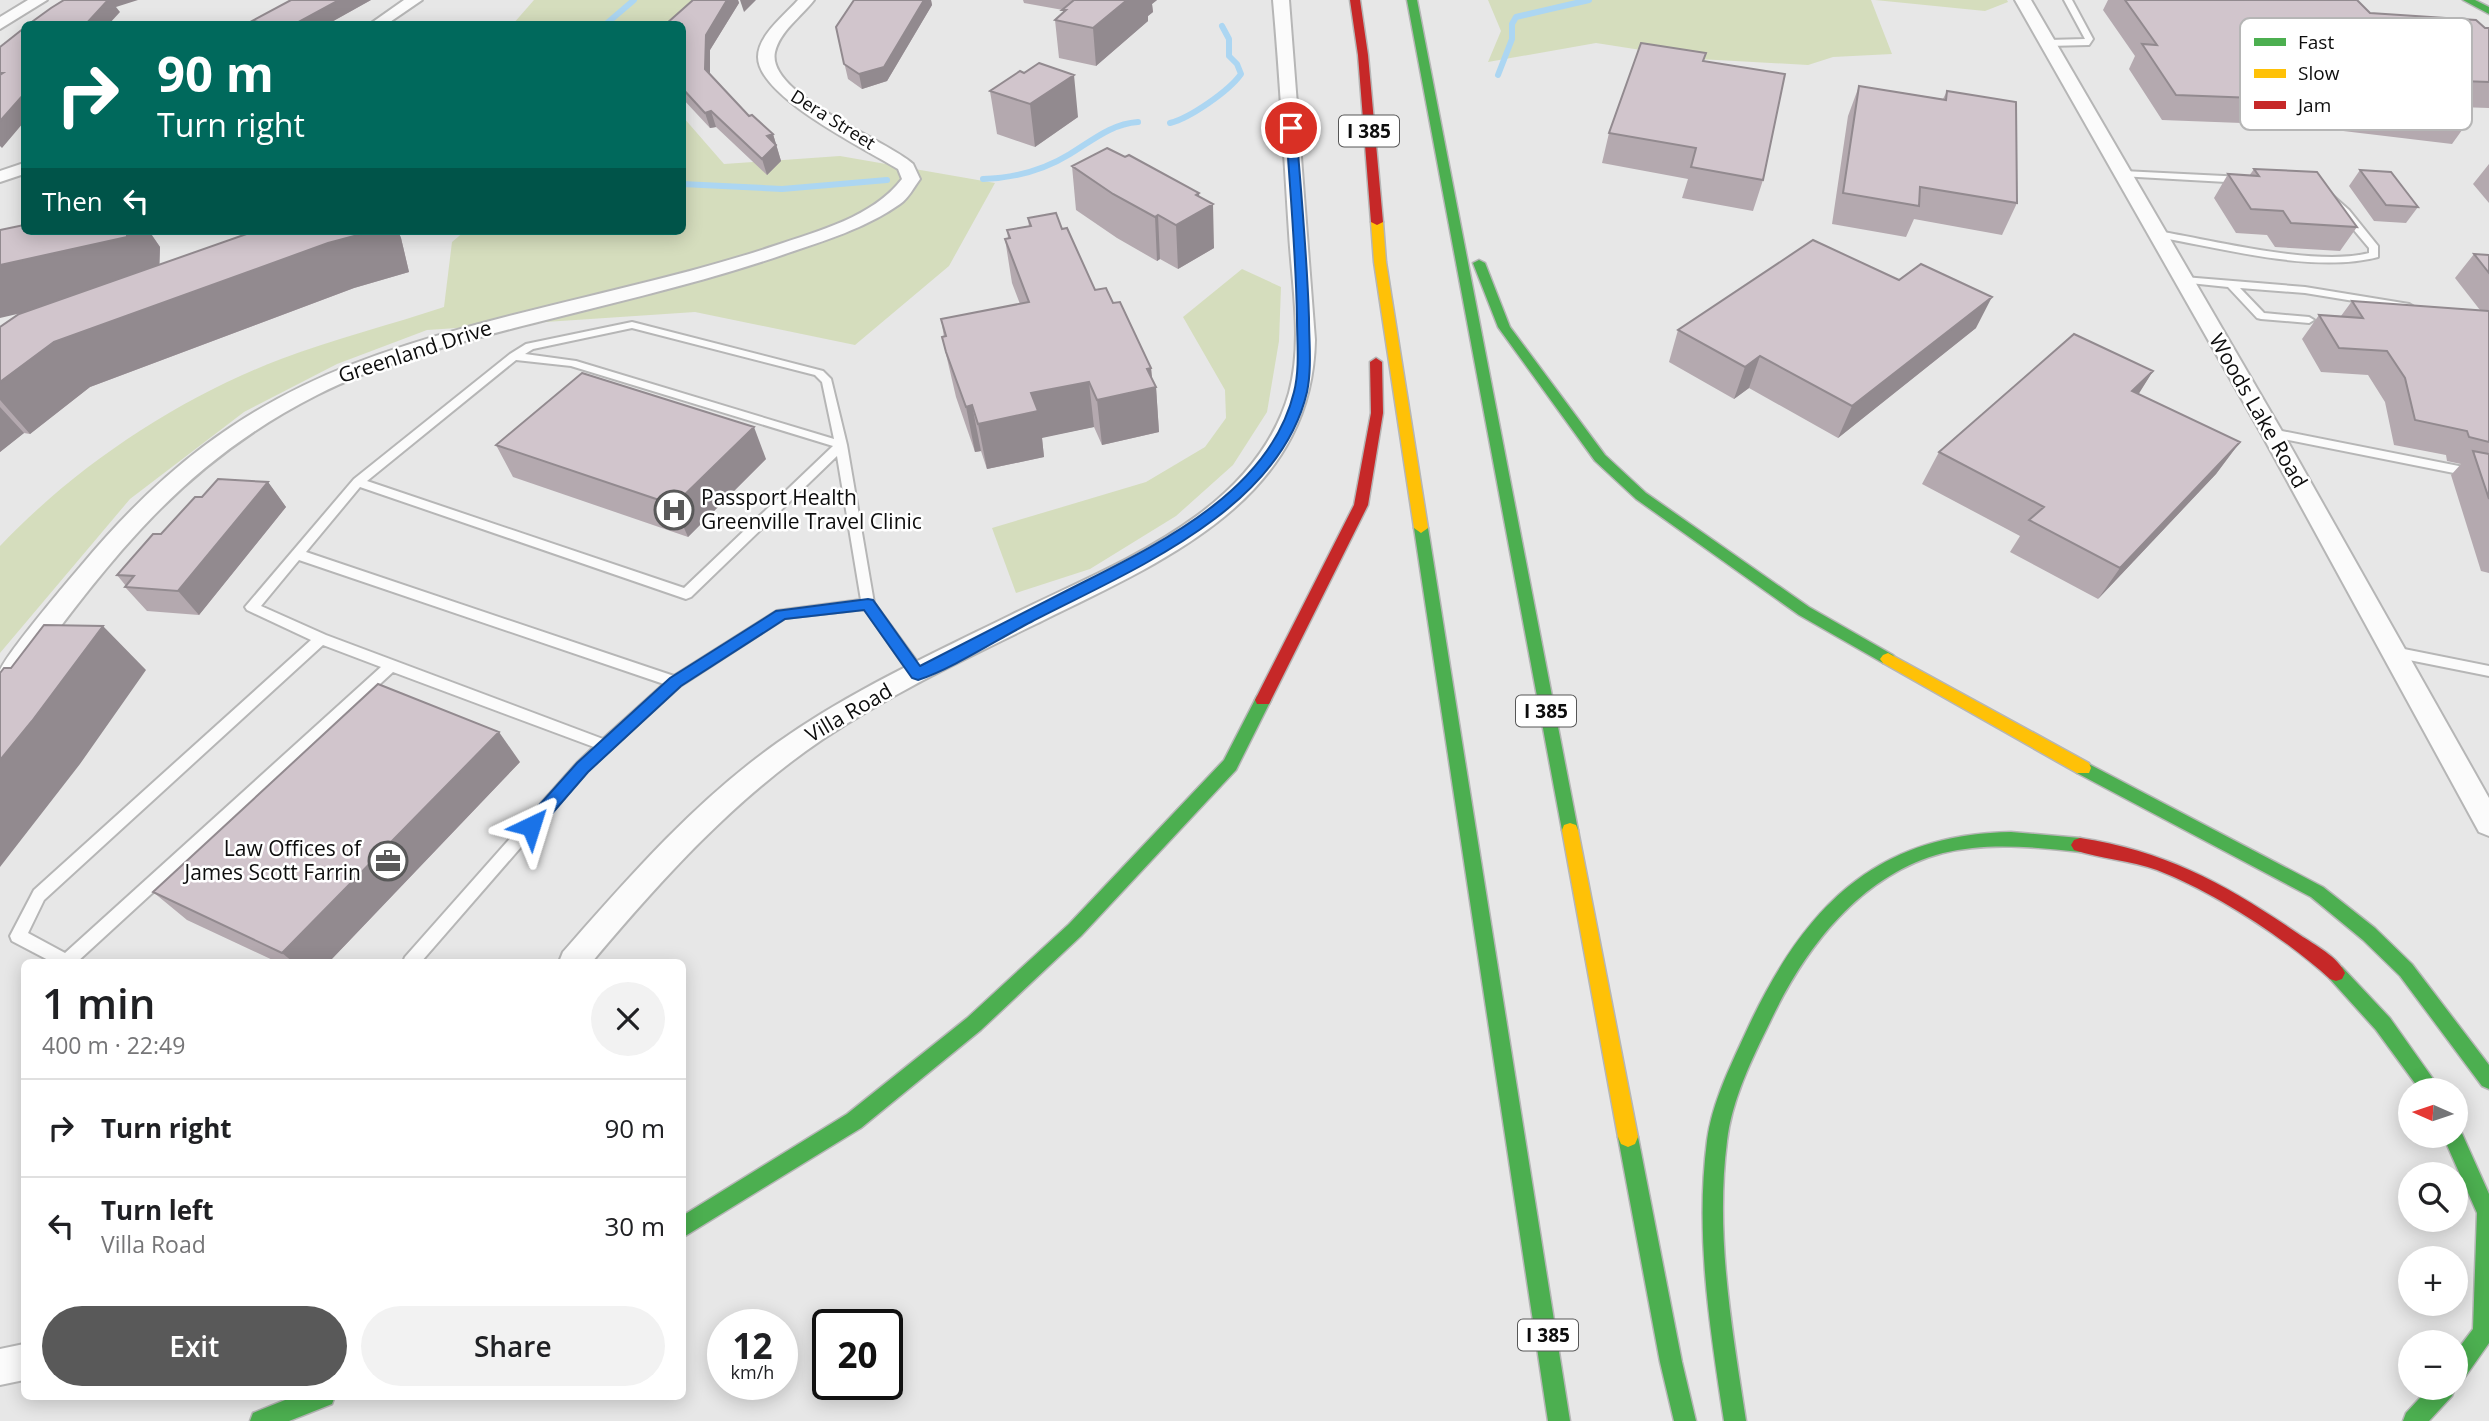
<!DOCTYPE html>
<html lang="en">
<head>
<meta charset="utf-8">
<style>
	body { margin:0; font-family:"Open Sans",sans-serif; background:#f2f2f2; color:#202124; height:100vh; display:flex; flex-direction:column; font-size:26px; white-space:nowrap }
	* { box-sizing:border-box; margin:0 }
	p { font-size:23px; color:#757577 }
	.icon { flex:none; width:38px; height:38px; fill:none; stroke:currentColor; stroke-width:2; stroke-linecap:round; stroke-linejoin:round }
	.map { position:relative; flex:1; overflow:hidden }
	.drawer { position:absolute; left:21px; top:959px; width:665px; height:441px; display:flex; flex-direction:column; background:#fff; border-radius:10px; box-shadow:0 4px 18px #0003 }
	.drawer>* { flex:none }
	.top-card { position:absolute; left:21px; top:21px; width:665px; height:214px; border-radius:10px; box-shadow:0 4px 18px #0003; background:#00695c; color:#fff; overflow:hidden }
	.needle { width:46px; rotate:273deg }
	.buttons { position:absolute; left:2398px; top:1078px; display:grid; gap:14px }
	.buttons a { display:grid; place-items:center; width:70px; height:70px; border-radius:50%; background:#fff; box-shadow:0 4px 18px #0003; font-size:35px }
	.speed { position:absolute; left:707px; top:1309px; display:flex; gap:14px; font-size:35px; font-weight:700; text-align:center }
	.speed>* { display:grid; place-content:center; width:91px; height:91px; border-radius:50%; background:#fff; box-shadow:0 4px 18px #0003; line-height:1 }
	.speed small { font-size:18px; font-weight:400 }
	.speed .limit { border:4px solid #111; border-radius:10px; background:#fff; color:#111 }
	.pin { position:absolute; display:grid; place-items:center; width:60px; height:60px; color:#fff; margin:-30px; border:4px solid #fff; border-radius:50%; box-shadow:0 2px 7px #0007 }
	.me { position:absolute; width:77px; margin:-38px; rotate:41deg; stroke-linejoin:round; filter:drop-shadow(0 0 5px #0008) }
	.turn { display:flex; align-items:center; gap:24px; height:147px; padding:0 21px; font-size:32px }
	.turn .icon { width:91px; height:91px; stroke-width:2.5 }
	.turn b { display:block; font-size:49px; line-height:60px }
	.then { display:flex; align-items:center; height:66px; padding:0 21px; background:#0003; gap:14px; font-size:26px }
	.round { display:grid; place-items:center; flex:none; width:74px; height:74px; border-radius:37px; background:#f2f2f2 }
	.head { display:flex; align-items:center; justify-content:space-between; height:119px; padding:0 21px }
	h1 { font-size:42px; font-weight:600; line-height:52px }
	.cta { display:flex; gap:14px; margin-top:auto; padding:14px 21px }
	.cta a { flex:1; height:80px; border-radius:42px; background:#595959; color:#fff; font-size:28px; font-weight:600; line-height:80px; text-align:center }
	.cta a+a { background:#f2f2f2; color:#202124 }
	ul { padding:0; list-style:none }
	li { display:flex; align-items:center; gap:21px; height:98px; padding:0 21px; border-top:2px solid #e0e0e0 }
	li div { flex:1 }
	li b { display:block; font-size:26px }
	li em { font-style:normal }
	.map>svg:first-child { display:block }
</style>
</head>
<body>
<div class="map">
<svg width="2489" height="1421" viewBox="0 0 2489 1421">
	<rect width="100%" height="100%" fill="#e7e7e7"/>
	<path fill="#d5ddbd" d="M534 0H695L682 24H513Z
		M1488 0H1871L1892 54 1833 57 1808 65 1699 59 1596 43 1488 62 1501 31Z
		M1875 0H2007L2008 2 1985 11Z
		M683 117 724 164 840 156 995 183 949 266 855 345 695 312 427 330 337 364 244 412 130 499 0 653V546C76 466 178 398 281 359 334 339 390 325 444 307L452 242 465 231H682Z
		M1242 269 1281 287 1279 341 1267 412 1233 465 1176 516 1090 569 1016 593 992 528 1146 482 1205 447 1226 418 1225 390 1183 317Z"/>
	<g fill="none" stroke-linecap="round" stroke-linejoin="round">
		<path stroke="#acd6f2" stroke-width="6" d="M606 24 634 0
			M1498 75 1512 39V24L1516 17 1589 0
			M1170 123C1190 118 1229 91 1241 74L1237 64 1229 56V39L1222 26
			M983 179C1014 178 1044 170 1070 154 1093 140 1111 124 1138 122
			M682 184 782 189 887 180"/>
		<defs>
			<path id="lane" d="M2064 0H2072L2093 39 2089 45 2048 46 2044 43 2048 40 2085 39Z
				M2123 171 2244 177 2249 180 2244 183 2120 176V172Z
				M2332 195 2349 210 2378 246V257C2314 274 2222 248 2157 237L2152 234 2157 231C2213 240 2316 267 2369 253V248L2327 198Z
				M2184 277 2305 287 2409 304 2414 307 2409 310 2305 293 2240 288 2264 313 2309 317 2314 320 2309 323 2261 319 2257 318 2228 287 2180 282 2179 280Z
				M632 322 823 371 831 379 847 445 874 603 923 670 925 674 923 678H913L865 609 785 618 680 686 587 771 421 962H403L405 957 577 763 594 747 393 672 77 962H52L12 941 10 936 34 890 311 640 247 610 245 607 354 479 510 354 526 344ZM632 328 815 375 822 382 834 439 576 361 525 354 533 349ZM516 360 571 366 833 446 684 588 367 481ZM837 456 861 600 777 611 674 676 306 552 360 487 686 599 691 597ZM299 560 664 684 603 739 326 635 261 606ZM323 645 381 667 65 953 28 933 44 900Z
				M2272 429 2489 472V480L2268 436 2266 433Z
				M2394 647 2489 666V676L2389 656 2387 652 2389 648Z"/>
			<path id="street" d="M28 0H47L0 29V17Z
				M404 0H422L387 24H370Z
				M798 0H814C801 17 780 31 775 52 766 95 887 140 913 164L920 179C914 187 908 199 900 204 866 228 824 241 785 254 698 284 607 304 518 327 450 345 380 363 317 395 173 468 103 570 9 695L0 698C0 690 0 679 0 671 3 658 67 582 80 567 157 474 239 408 353 364 489 312 635 292 774 246 818 231 873 217 902 179L898 169C866 149 758 97 758 57 758 35 785 15 798 0Z
				M1273 0H1289L1315 340C1312 499 1165 560 1042 621 968 657 892 693 823 739 733 800 661 880 592 962H559L563 952C629 877 695 801 777 743 850 691 932 654 1011 615 1114 564 1254 515 1289 393 1303 342 1292 285 1289 233 1284 155 1280 78 1273 0Z
				M2015 0H2031L2283 433 2489 798V836L2479 832 2261 433Z
				M24 163V174L0 182V171Z
				M24 1344V1380L0 1385V1349Z"/>
			<path id="fast" d="M1407 0H1417L1578 830 1576 835 1570 837 1564 835 1562 830Z
				M2463 0H2475L2489 7V14Z
				M1479 260 1485 263 1510 327 1605 455 1646 493 1809 607 1893 655 1896 659 1893 663H1883L1799 615 1636 499 1595 461 1498 327 1473 263Z
				M1421 523 1428 528 1570 1421H1548L1414 528Z
				M1263 694 1269 696 1271 700 1236 770 1081 936 981 1030 861 1128 682 1238V1216L847 1114 967 1018 1069 924 1224 760 1257 696Z
				M2083 761 2323 887 2375 928 2412 964 2489 1065V1089L2482 1086 2400 976 2363 940 2311 897 2077 773 2075 768 2077 763Z
				M2011 832 2080 838 2086 840 2089 845 2086 850 2080 852C2035 847 1987 842 1943 853 1860 875 1805 948 1770 1022 1752 1059 1732 1099 1727 1141 1715 1235 1732 1329 1746 1421H1724C1710 1329 1695 1235 1707 1141 1712 1103 1730 1067 1746 1032 1801 912 1872 834 2011 832Z
				M2336 965 2342 967 2390 1018 2441 1090H2420L2376 1030 2330 979 2327 973 2330 967Z
				M1628 1127 1635 1130 1638 1137 1682 1362 1696 1421H1674L1660 1362 1618 1137 1621 1130Z
				M2455 1127 2460 1129 2489 1194V1343L2463 1380 2455 1383V1353L2473 1329 2477 1213 2443 1136H2455Z
				M2429 1388H2455L2452 1396 2429 1421H2403L2406 1413Z
				M295 1396H335L332 1404 289 1421H250L253 1413Z"/>
			<path id="slow" d="M1377 219 1383 222 1386 262 1428 528 1421 533 1414 528 1374 262 1371 222Z
				M1888 653 2089 763 2091 768 2089 773H2077L1883 663 1880 659 1883 655Z
				M1570 823 1576 825 1578 830 1638 1137 1635 1144 1628 1147 1621 1144 1618 1137 1562 830 1564 825Z"/>
			<path id="jam" d="M1350 0H1360L1368 55 1383 222 1377 225 1371 222 1358 55Z
				M1376 358 1382 362 1383 413 1368 505 1269 704H1257L1255 700 1354 505 1371 413 1370 362Z
				M2080 838C2167 851 2229 886 2300 935 2315 945 2338 957 2345 973L2342 979 2336 981 2330 979C2285 938 2214 892 2157 870 2130 860 2101 859 2074 850L2071 845 2074 840Z"/>
		</defs>
		<use href="#lane" stroke="#b6b6b6" stroke-width="4"/>
		<use href="#street" stroke="#b6b6b6" stroke-width="4"/>
		<use href="#fast" stroke="#b6b6b6" stroke-width="3"/>
		<use href="#slow" stroke="#b6b6b6" stroke-width="3"/>
		<use href="#jam" stroke="#b6b6b6" stroke-width="3"/>
		<use href="#lane" fill="#fbfbfb" fill-rule="evenodd"/>
		<use href="#street" fill="#fbfbfb" fill-rule="evenodd"/>
		<use href="#fast" fill="#4caf50" fill-rule="evenodd"/>
		<use href="#slow" fill="#ffc107" fill-rule="evenodd"/>
		<use href="#jam" fill="#c62828" fill-rule="evenodd"/>
	</g>
	<path fill="#b4a9af" d="M291 0H371L328 24H254L252 21Z
		M727 0H738L739 3 710 50V74L749 116 773 134 781 161 767 175 716 127 710 128 682 98V24Z
		M854 0H931L932 5 887 81 862 89 848 79 836 27Z
		M1023 0H1157L1152 4 1153 12 1148 16V21L1096 66 1059 58 1055 20 1063 13V10L1024 3Z
		M2108 0H2357L2370 13 2489 28V108L2459 107 2470 119 2452 144 2293 125 2162 120 2129 69 2135 56 2103 10Z
		M1704 62 1763 180 1753 211 1682 198 1688 179 1602 163 1609 133Z
		M1024 73 1078 117 1035 147 997 134 990 91Z
		M1859 86 1943 99 1947 91 2017 203 2002 235 1914 219 1906 237 1832 224 1848 116Z
		M1125 157 1199 193V197L1214 248 1178 269 1160 259 1157 261 1117 238 1076 210 1072 166Z
		M2489 164V203L2473 184Z
		M2254 169 2357 227 2340 251 2275 247 2267 235 2236 233 2214 198 2228 174 2249 176Z
		M2360 170 2418 207 2406 223 2374 221 2349 186Z
		M1028 218 1062 229 1095 290 1113 303 1151 368 1152 379 1156 387 1159 432 1102 445 1094 427 1043 437 1042 438 1044 457 987 469 981 451 975 452 956 397 942 337H944L941 319 1020 304 1012 283 1005 239 1008 238 1007 230 1029 227Z
		M24 231H149L160 247 159 265 255 231H398L401 238 409 272 354 288 90 387 30 434 24 433 0 452V327L25 312Z
		M2474 254 2489 255V573L2481 571 2451 475 2461 464 2447 461 2446 455 2394 445 2385 402 2368 375 2321 372 2302 339 2319 315 2341 316 2352 301 2480 310 2455 278Z
		M1899 280 1976 328 1838 438 1749 388 1734 399 1669 362 1678 330Z
		M2153 371 2138 394 2240 442 2216 474 2098 599 2010 552 2020 536 1922 484 1939 452Z
		M496 445 766 459 688 537 513 477Z
		M268 482 286 507 199 615 147 611 125 587 126 586 117 575 202 497Z
		M520 762 329 962H277L187 920 153 892Z"/>
	<path fill="#928a8f" d="M93 0H138L116 7 120 12 109 24H86Z
		M339 0H371L328 24H295Z
		M727 0H738L739 3 710 50V84L705 69 706 35Z
		M740 0H756L744 12Z
		M924 0H931L932 5 887 81 862 89 859 74Z
		M1127 0H1157L1152 4 1153 12 1148 16V21L1096 66 1093 28Z
		M1074 75 1078 117 1035 147 1030 104Z
		M24 94V122L2 148 0 146V121Z
		M711 111 716 127 710 128 705 113Z
		M773 134 781 161 767 175 762 159 767 136Z
		M1199 193 1200 211 1213 204 1214 248 1178 269 1176 225 1196 195Z
		M1158 215 1160 259 1157 261 1155 217Z
		M127 231H149L160 247 159 281 0 318V265Z
		M373 231H398L401 238 409 272 354 288 90 387 30 434 0 400V382L54 342 328 243Z
		M1992 297 1976 328 1838 438 1852 406Z
		M1760 356 1749 388 1734 399 1745 367Z
		M1151 368 1153 388 1156 387 1159 432 1102 445 1097 400 1147 369Z
		M2153 371 2133 403 2132 391Z
		M1089 382 1094 427 1042 438 1044 457 987 469 978 424 1031 393Z
		M972 405 981 451 975 452 966 407Z
		M0 407 24 433 0 452Z
		M754 427 766 459 688 537 674 505Z
		M2240 442 2216 474 2098 599 2120 568Z
		M268 482 286 507 199 615 178 591Z
		M103 626 146 670 80 764 0 867V760Z
		M499 732 520 762 329 962H293L282 953Z"/>
	<path fill="#d1c5cc" stroke="#928a8f" stroke-width="2" d="M64 0H108L86 24H29L51 8Z
		M291 0H339L295 24H269L252 21Z
		M693 0H727L706 35 705 69 749 116 752 115 773 134 767 136 776 145 762 159 711 111 705 113 682 88V24H666Z
		M854 0H924L884 67 859 74 844 64 836 27Z
		M1074 0H1127L1093 28 1055 20 1066 10H1062Z
		M2125 0H2357L2370 13 2476 20 2485 28H2489V82L2434 80 2470 119 2309 100 2176 95 2142 44 2157 45Z
		M24 28V94L0 121V75L3 73H0V47Z
		M1641 43 1706 53 1703 61 1785 74 1763 180 1691 167 1696 148 1609 133Z
		M1039 63 1074 75 1030 104 990 91 1020 71 1024 73Z
		M1859 86 1946 100 1947 91 2016 102 2017 203 1920 187 1919 206 1843 193Z
		M1107 148 1125 157 1129 155 1199 193 1196 195 1213 204 1176 225 1158 215 1155 217 1113 194 1072 166Z
		M2254 169 2317 172 2357 227 2291 223 2283 211 2251 209 2228 174 2259 176Z
		M2360 170 2391 172 2418 207 2386 205Z
		M1056 213 1062 229 1067 228 1095 290 1106 288 1113 303 1120 302 1151 368 1147 369 1156 387 1097 400 1089 382 1036 392 1031 393 1038 411 978 424 972 405 966 407 946 352 942 337 946 336 941 319 1029 302 1005 239 1010 238 1007 230 1031 226 1028 218Z
		M24 225V231H127V237L0 265V230Z
		M255 231H373L328 243 54 342 0 382V327L19 314Z
		M1813 240 1899 280 1921 264 1992 297 1852 406 1760 356 1745 367 1678 330Z
		M2474 254 2489 255V273Z
		M2352 301 2489 311V442L2469 437 2467 431 2415 420 2405 378 2387 351 2339 348 2319 315 2363 318Z
		M2074 334 2153 371 2132 391 2240 442 2120 568 2029 520 2044 507 1939 452Z
		M582 373 754 427 674 505 496 445Z
		M2473 451 2489 454V499Z
		M218 479 268 482 178 591 125 587 134 576 117 575 153 534H161L195 497H202Z
		M44 625 103 626 32 721 0 760V673L4 668H11Z
		M378 684 499 732 282 953 153 892Z"/>
	<path fill="#1a73e8" stroke="#114b97" stroke-width="2" d="M1291 124 1296 128C1301 191 1307 254 1309 318 1309 342 1312 368 1307 392 1279 512 1129 571 1031 622 998 639 952 669 918 680L912 678 864 610 785 619 681 686 588 772 537 831H525L522 826 525 821 577 763 670 678 776 611 868 599 873 600 920 666C969 641 1018 616 1066 591 1152 547 1269 495 1294 392 1300 368 1297 342 1297 318 1296 254 1290 191 1286 128Z"/>
	<defs>
		<symbol id="hospital-ring" viewBox="-11 -11 22 22"><circle r="9.5" fill="#fff" stroke="#595959" stroke-width="1.5"/><path d="M-5-5h3v3.5h4V-5h3V5h-3V1.5h-4V5h-3Z" fill="#595959"/></symbol>
		<symbol id="office-ring" viewBox="-11 -11 22 22"><circle r="9.5" fill="#fff" stroke="#595959" stroke-width="1.5"/><path d="M-6-3h4V-5.5h4V-3h4V5H-6ZM-1-4.5V-3h2v-1.5ZM-6 0V1H6V0Z" fill="#595959"/></symbol>
	</defs>
	<g fill-rule="evenodd">
		<use href="#hospital-ring" x="652" y="488" width="44" height="44"/>
		<use href="#office-ring" x="366" y="839" width="44" height="44"/>
	</g>
	<g text-anchor="middle" stroke-width="5" stroke-linejoin="round" paint-order="stroke">
		<g font-size="18" fill="#0d0d0d" stroke="#fff">
			<text transform="translate(833 120) rotate(32)" y="6">Dera Street</text>
		</g>
		<g fill="#fff" stroke="#565656" stroke-width="2">
			<rect x="1339" y="115.5" width="60" height="31" rx="5"/>
			<rect x="1516" y="695.5" width="60" height="31" rx="5"/>
			<rect x="1518" y="1319.5" width="60" height="31" rx="5"/>
		</g>
		<g font-size="19" font-weight="bold" fill="#0d0d0d">
			<text x="1369" y="138">I 385</text>
			<text x="1546" y="718">I 385</text>
			<text x="1548" y="1342">I 385</text>
		</g>
		<g font-size="21" fill="#0d0d0d" stroke="#fff">
			<text transform="translate(415 352) rotate(-18)" y="7">Greenland Drive</text>
			<text transform="translate(2258 411) rotate(60)" y="7">Woods Lake Road</text>
			<text transform="translate(849 713) rotate(-30)" y="7">Villa Road</text>
		</g>
		<g font-size="21" fill="#0d0d0d" stroke="#fff" text-anchor="start">
			<text x="701" y="505">Passport Health<tspan x="701" dy="24">Greenville Travel Clinic</tspan></text>
			<text x="361" y="856" text-anchor="end">Law Offices of<tspan x="361" dy="24">James Scott Farrin</tspan></text>
		</g>
	</g>
	<rect x="2240" y="18" width="232" height="112" rx="10" fill="#fff" stroke="#b6b6b6" stroke-width="2"/>
	<rect x="2254" y="38" width="32" height="8" fill="#4caf50"/>
	<rect x="2254" y="69" width="32" height="9" fill="#ffc107"/>
	<rect x="2254" y="101" width="32" height="8" fill="#c62828"/>
	<g font-size="19" fill="#0d0d0d">
		<text x="2298" y="49">Fast</text>
		<text x="2298" y="80">Slow</text>
		<text x="2298" y="112">Jam</text>
	</g>
</svg>
<div class="buttons">
<a><svg class="needle" viewBox="-14 -14 28 28"><path d="M0-13l5 13h-10z" fill="#e53935"/><path d="M0 13l5-13h-10z" fill="#757577"/></svg></a>
<a><svg class="icon" aria-label="search" viewBox="0 0 24 24"><circle cx="10" cy="10" r="6"/><path d="M15 15l6 6"/></svg></a>
<a>+</a>
<a>−</a>
</div>
<div class="speed"><div>12<small>km/h</small></div><div class="limit">20</div></div>
<div class="pin" style="left:1291px;top:128px;background:#d93025"><svg class="icon" aria-label="arrive" viewBox="0 0 24 24"><path d="M6 21V4h12l-3 4 3 4H6"/></svg></div>
<svg class="me" style="left:531px;top:826px" viewBox="-20 -20 40 40"><path d="M0-17L14 15 0 8-14 15z" fill="#1a73e8" stroke="#fff" stroke-width="4"/></svg>
<div class="top-card">
<div class="turn"><svg class="icon" aria-label="right" viewBox="0 0 24 24"><path d="M7 20v-9h11M14 6l5 5-5 5"/></svg><div><b>90 m</b>Turn right</div></div>
<div class="then">Then<svg class="icon" aria-label="left" viewBox="0 0 24 24"><path d="M17 20v-9H6M10 6l-5 5 5 5"/></svg></div>
</div>
<section class="drawer">
<div class="head"><div><h1>1 min</h1><p>400 m · 22:49</p></div><a class="round"><svg class="icon" aria-label="close" viewBox="0 0 24 24"><path d="M6 6l12 12M18 6L6 18"/></svg></a></div>
<ul>
<li><svg class="icon" aria-label="right" viewBox="0 0 24 24"><path d="M7 20v-9h11M14 6l5 5-5 5"/></svg><div><b>Turn right</b></div><em>90 m</em></li>
<li><svg class="icon" aria-label="left" viewBox="0 0 24 24"><path d="M17 20v-9H6M10 6l-5 5 5 5"/></svg><div><b>Turn left</b><p>Villa Road</p></div><em>30 m</em></li>
</ul>
<div class="cta"><a>Exit</a><a>Share</a></div>
</section>
</div>
</body>
</html>
